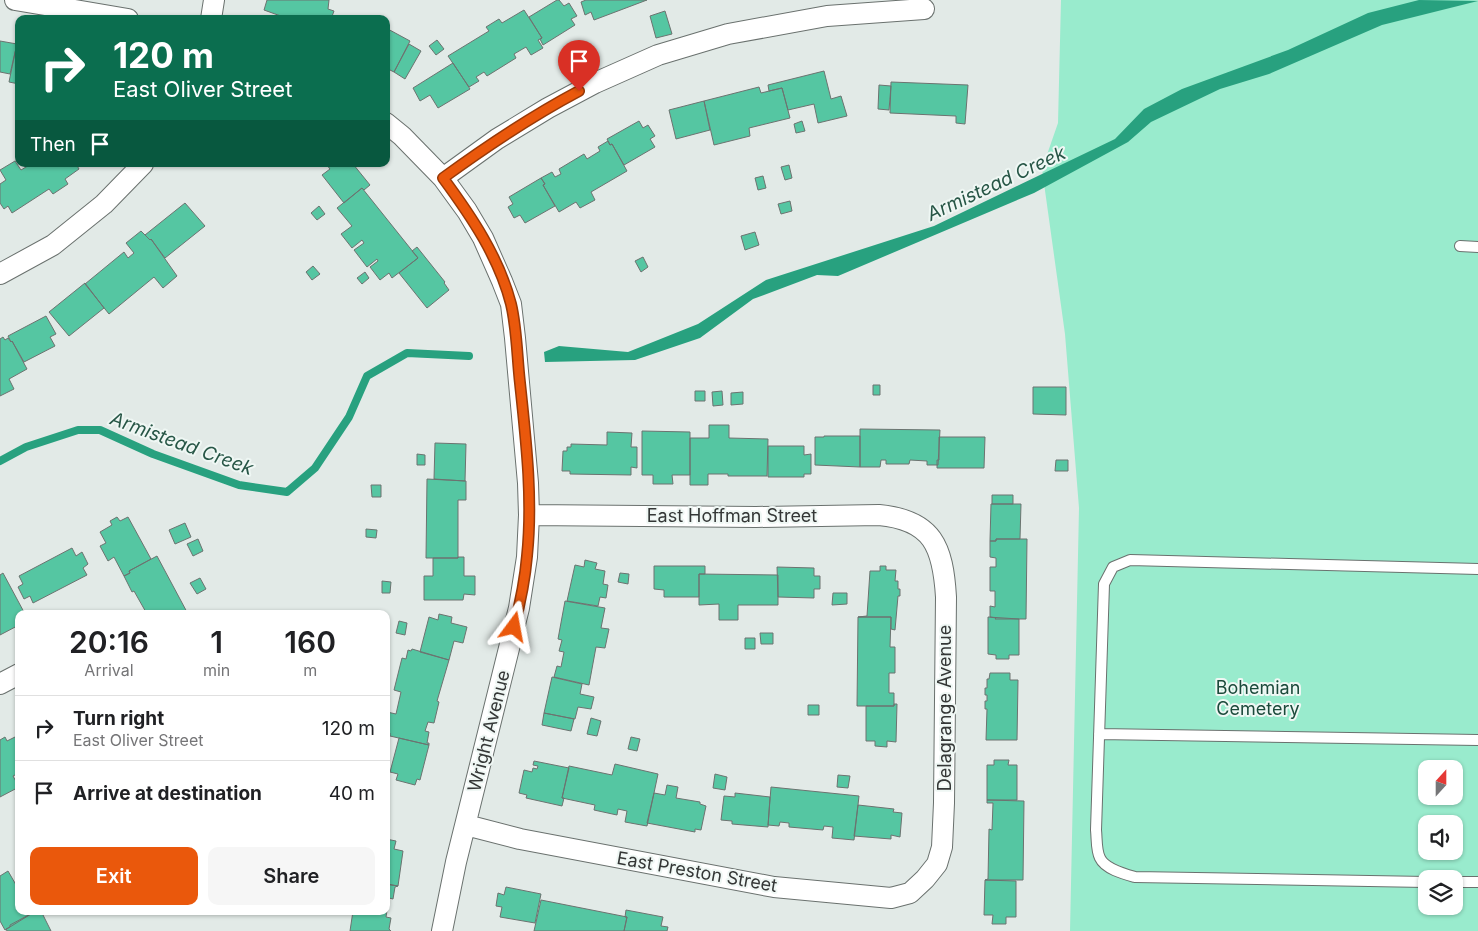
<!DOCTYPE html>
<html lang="en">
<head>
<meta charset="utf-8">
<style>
	body { margin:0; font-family:Inter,sans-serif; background:#f6f6f6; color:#202124; height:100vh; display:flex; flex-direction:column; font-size:19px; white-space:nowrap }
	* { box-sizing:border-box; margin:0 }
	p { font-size:16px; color:#757577 }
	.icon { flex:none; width:28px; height:28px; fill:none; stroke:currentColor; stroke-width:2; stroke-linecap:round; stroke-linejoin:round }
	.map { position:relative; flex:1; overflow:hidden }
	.sheet { position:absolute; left:15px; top:610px; width:375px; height:305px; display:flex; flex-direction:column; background:#fff; border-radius:10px; box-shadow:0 1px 4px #0004 }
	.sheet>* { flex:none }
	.guide { position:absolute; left:15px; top:15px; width:375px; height:152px; border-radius:10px; box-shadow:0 1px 4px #0004; background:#0b6e4f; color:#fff; overflow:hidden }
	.needle { width:32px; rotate:21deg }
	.controls { position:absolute; left:1418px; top:760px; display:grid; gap:10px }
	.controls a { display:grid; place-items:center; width:45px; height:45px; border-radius:10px; background:#fff; box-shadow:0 1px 4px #0004; font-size:25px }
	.pin { position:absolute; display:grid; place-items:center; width:42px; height:42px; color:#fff; margin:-51px -21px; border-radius:50% 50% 50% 0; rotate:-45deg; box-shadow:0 0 5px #0007 }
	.pin .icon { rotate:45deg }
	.me { position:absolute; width:55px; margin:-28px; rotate:13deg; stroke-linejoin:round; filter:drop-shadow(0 0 4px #0008) }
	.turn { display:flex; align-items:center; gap:18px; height:105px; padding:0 15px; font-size:22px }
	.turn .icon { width:65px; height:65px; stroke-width:2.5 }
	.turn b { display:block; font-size:35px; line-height:42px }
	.then { display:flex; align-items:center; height:48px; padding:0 15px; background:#0003; gap:10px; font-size:19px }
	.eta { display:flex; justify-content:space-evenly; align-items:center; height:85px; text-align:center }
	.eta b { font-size:30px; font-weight:600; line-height:35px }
	.primary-button { display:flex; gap:10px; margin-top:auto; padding:10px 15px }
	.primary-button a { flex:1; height:58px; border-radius:10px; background:#ea580c; color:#fff; font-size:20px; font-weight:600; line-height:58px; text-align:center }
	.primary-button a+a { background:#f6f6f6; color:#202124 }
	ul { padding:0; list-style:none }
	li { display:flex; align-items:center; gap:15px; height:65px; padding:0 15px; border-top:1px solid #e0e0e0 }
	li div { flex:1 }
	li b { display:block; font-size:19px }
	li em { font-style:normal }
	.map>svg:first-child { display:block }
</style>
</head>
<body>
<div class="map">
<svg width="1478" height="931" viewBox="0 0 1478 931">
	<rect width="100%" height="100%" fill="#e2eae7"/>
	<path fill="#99ebcd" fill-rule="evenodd" d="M1061 0H1478V931H1070L1079 508 1065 334 1042 169 1058 123ZM1426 769H1454V796H1426ZM1426 824H1454V851H1426ZM1426 879H1454V906H1426Z"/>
	<path fill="#28a17f" d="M1419 0 1478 1 1382 25 1269 74 1220 89 1151 122 1128 142 1034 193 838 276 817 275 753 299 700 338 635 360 545 362 544 352 559 346 628 352 698 324 766 280 934 226 1115 139 1144 109 1182 89 1288 50 1368 13Z"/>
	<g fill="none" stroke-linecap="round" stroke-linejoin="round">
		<path stroke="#28a17f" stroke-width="8" d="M0 461 26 447 78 430H100L153 454 239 485 287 492 315 468 349 417 367 376 407 353 469 356"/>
	</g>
	<path fill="#55c6a2" stroke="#6c7370" d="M267 0H329L328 9 334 11 331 19H289L264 10Z
		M557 0H559L564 6 569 3 577 16 571 19 575 25 543 45 540 39 542 38 529 17Z
		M586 0H647L594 20 591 12 585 15 581 2Z
		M524 10 542 38 538 40 543 48 531 55 526 47 514 54 516 58 487 76 484 72 476 77 479 81 469 87 448 56 489 31 486 27 499 19 502 23Z
		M665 11 672 34 656 38 650 16Z
		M386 28 410 41 394 72 386 68Z
		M437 40 444 49 436 55 429 46Z
		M0 41 17 44 10 74 0 72Z
		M17 43H19V84L9 82Z
		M409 44 421 51 405 79 394 72Z
		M453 63 470 89 438 108 430 95 420 101 413 88Z
		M824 71 831 99 841 96 847 116 818 123 814 104 788 110 782 88 769 91 768 85Z
		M891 82 968 85 965 124 956 123V116L890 113Z
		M879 85 891 86 889 110 878 109Z
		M759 87 761 93 782 88 790 118 749 128 750 136 714 145 704 101Z
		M704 101 710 130 676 139 669 110Z
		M639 121 643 128 648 125 655 136 650 139 655 147 624 165 612 144 610 145 607 139Z
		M802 121 805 131 796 133 794 124Z
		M608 141 610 145 612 144 627 171 591 192 595 200 580 208 576 202 559 212 543 185 545 184 541 178 552 172 555 177 561 174 559 169 584 154 587 159 600 151 598 147Z
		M15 161 21 170 31 164H76L79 169 65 179 68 184 53 194 49 189 12 213 8 206 4 209 0 203V184L6 180 0 170Z
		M326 164H353L370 185 364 190 362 188 344 203 322 175 330 169Z
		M789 165 792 178 785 180 781 167Z
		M763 176 766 188 758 190 755 178Z
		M541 178 545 184 543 185 555 206 525 223 520 215 514 218 508 207 513 204 509 197Z
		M362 188 418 258 392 278 389 273 380 280 370 267 378 261 377 259 367 267 354 250 364 243 362 240 352 248 341 234 352 226 337 208Z
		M790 201 792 211 781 214 778 204Z
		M185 203 205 226 165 258 151 239 150 240 145 235Z
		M319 206 325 214 317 220 311 213Z
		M141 231 150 240 151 239 177 276 163 288 154 277 109 314 85 284 124 252 128 258 134 253 126 243Z
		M755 232 759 245 745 250 741 236Z
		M417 247 445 282 444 283 449 290 427 308 399 273 418 258 412 251Z
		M643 257 648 267 641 272 635 261Z
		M313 266 320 274 312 280 306 272Z
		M365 272 369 278 362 284 357 278Z
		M85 283 104 308 69 336 49 312Z
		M46 316 56 334 50 337 55 346 24 362 12 341 11 342 8 336Z
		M3 337 5 340 8 338 11 342 12 341 27 369 9 379 14 389 0 396V339Z
		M873 385H880V395H873Z
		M1033 387H1066V415L1033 414Z
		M695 391H705V401H695Z
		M722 391 723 405 713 406 712 392Z
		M743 392V404L731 405V393Z
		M709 425H729V438L768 439 767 476H728V474H708V485H690V438H709Z
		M860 429 940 430 938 465H927V461L910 460 909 464H886V460H881L880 467H860Z
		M642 431 690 432V475H672L673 484H653V475H642Z
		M607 432 632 433 631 447H637V468L631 467V475L570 474V471H562L563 451H567V447H571V444L607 445Z
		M824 436H860V467L815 465V437H824Z
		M939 437H985L984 468H937V460H939Z
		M435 443 466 444 465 481 434 479Z
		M768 446H804V455L811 454V474H804V477H768Z
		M417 454 425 455V465H417Z
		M1056 460H1068V471H1055Z
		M427 479 466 481V500H458V558H426Z
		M371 485H381V497H372Z
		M992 495H1013V504H992Z
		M991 504H1021L1020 539H996V541H990Z
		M117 517 120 521 128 517 151 559 129 571 130 573 124 576 114 557 108 561 100 546 106 543 100 532 112 525 110 521Z
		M185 523 191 537 175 544 169 530Z
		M366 529 377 530 376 538 366 537Z
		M198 539 203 551 193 556 187 544Z
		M996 539H1027L1026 619H995L996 618 990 617V606L995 607V591H990V567H996V558L990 557V541H996Z
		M72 548 76 556 82 552 88 564 83 568 87 575 33 603 30 596 24 599 18 587 23 584 19 576Z
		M157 556 188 614H147L134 591 132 592 124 576 130 573 129 571Z
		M458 557H464V576H475V595L464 594 463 600H424V576H433V558H458Z
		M585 560 597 563 595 569 605 571 603 584 608 585 606 598 600 597 598 606 567 601 575 565 584 567Z
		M654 566H705V574H699V597H664V590L654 589Z
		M880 566H886V570H896L895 581H898V589H900V596H898L895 630 891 629V617H858L867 616 870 571H880Z
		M777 567 814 568V576H820V589H814V598L778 597Z
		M3 573 25 614H19V625L0 635V575Z
		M620 573 629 574 628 584 618 582Z
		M699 574 778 575V605H738V620H719V604L699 605Z
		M200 578 206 589 197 594 190 583Z
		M382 581 391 582 390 593H382Z
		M833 593H847V604L832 605Z
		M565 601 605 608 601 628 609 629 605 648 596 647 589 685 554 677 557 666 561 667 564 652 559 651 562 640 558 639Z
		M439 614 452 617 451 623 467 627 463 643 454 641 449 660 420 652 429 617 438 620Z
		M858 617H891L890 647H895V673H889V693H894V706H857Z
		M988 617 1019 619V655H1009V659H996V655L988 654Z
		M399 621 407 623 405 635 396 633Z
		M760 633H773V644H761Z
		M745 638H755V649H745Z
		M412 649 449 660 437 701 439 702 434 723 428 722 425 731 429 732 427 743H429V745L390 736V733L386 732 387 712 396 714 401 692 394 690 402 658 406 659 408 650 411 651Z
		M990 673H1010V680H1018L1017 740H986L987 709H985V701H987V695H985V688H987V679H989Z
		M552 677 582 684 580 694 594 697 591 709 578 707 575 719 544 713Z
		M894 704H897L896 742 887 741V747L875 746V741H866V706H894Z
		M808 705H819V715H808Z
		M544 713 574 719 571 731 542 725Z
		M591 718 601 721 597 736 587 734Z
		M19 735V773L13 776 19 787 0 797V740L5 737 7 741Z
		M631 737 640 739 637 751 628 749Z
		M399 738 429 745 420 780 417 779 415 785 396 780 398 774 390 772Z
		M994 760H1009L1008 765H1017V800H987V765H994Z
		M534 761 569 768 562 798H564L562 806 526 798 527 795 519 793 524 770 532 772 533 768 537 769 538 766 533 765Z
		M615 764 658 774 647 826 625 822 627 811 618 809 617 815 594 810 595 805 562 798 569 766 612 775Z
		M715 774 727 777 725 790 713 788Z
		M838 775 850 776 848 788 837 787Z
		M667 785 678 787 676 798 700 802V804L706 806 701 830 695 829V832L647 823 654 793 665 795Z
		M771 787 859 796 854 840 832 838 833 827 824 826 823 830 789 827V823L780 822 779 826 768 825Z
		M735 793 770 797 768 827 732 824V821L721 820 724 796 735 797Z
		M987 800 1024 801 1023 880H985L988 879 989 829 992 830 993 803H987Z
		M858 805 894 809 893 812 902 813 900 837 891 835V839L854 836Z
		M386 839 396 841 394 849 403 851 398 886 386 884Z
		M8 871 19 890V911H30L31 914 5 930 0 921V876Z
		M985 880 1016 881V917H1006V924H992L993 915H984Z
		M386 884 398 886 395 887 393 899 389 898 386 917 391 918 389 929 391 931H350L353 911H386Z
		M506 887 541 894 535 923 500 917 502 907 496 906 498 893 504 895Z
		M541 900 627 917 624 931H534Z
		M626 910 663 917 661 926 668 927 667 931H624L627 917H625Z
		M36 911H41L51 931H7L6 929 10 927V925Z"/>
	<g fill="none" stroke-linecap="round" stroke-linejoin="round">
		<defs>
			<path id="service" d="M1460 246 1478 247
				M1099 734 1478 740
				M1426 882 1135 877C1124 874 1105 869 1100 858 1096 850 1097 839 1096 830L1104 584 1113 567 1130 560 1478 569
				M1454 882H1478"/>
			<path id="minor" d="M15 0 128 19
				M211 19 214 0
				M386 123 402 136 443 178 467 211 483 238 502 281 511 304 515 338 528 483 529 515 527 557 519 608 456 862 442 931
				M443 178 497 139 548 108 595 83 658 55 728 34 827 16 924 9
				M0 274 53 245 104 204 143 164
				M0 684 19 674
				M466 825 520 839 774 887 891 898 910 893 925 879 937 864 942 847 944 803 946 597C943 547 933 520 879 515L756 517 529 515"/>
		</defs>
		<use href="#service" stroke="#6a716e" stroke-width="12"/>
		<use href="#minor" stroke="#6a716e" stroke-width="22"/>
		<use href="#service" stroke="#fff" stroke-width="10"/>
		<use href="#minor" stroke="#fff" stroke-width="20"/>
	</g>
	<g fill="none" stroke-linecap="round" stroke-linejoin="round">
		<defs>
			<path id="route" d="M514 627C520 604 525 580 527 556 533 499 526 440 520 383 517 357 517 329 511 304 499 257 471 216 443 178 487 146 530 117 579 91"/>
		</defs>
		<use href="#route" stroke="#983908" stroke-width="12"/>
		<use href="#route" stroke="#ea580c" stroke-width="9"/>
	</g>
	<g text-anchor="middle" stroke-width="4" stroke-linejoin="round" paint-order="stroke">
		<g font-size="18" fill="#343736" stroke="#eff7f4">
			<text x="732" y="522">East Hoffman Street</text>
			<text transform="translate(945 708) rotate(-90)" y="6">Delagrange Avenue</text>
			<text transform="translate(489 731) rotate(-76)" y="6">Wright Avenue</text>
			<text transform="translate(697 872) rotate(10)" y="6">East Preston Street</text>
		</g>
		<g font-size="18" fill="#1b4a3b" stroke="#eff7f4">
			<text x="1258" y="694">Bohemian<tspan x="1258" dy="21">Cemetery</tspan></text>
		</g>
		<g font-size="19" font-style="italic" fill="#275646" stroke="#eff7f4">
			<text transform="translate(996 183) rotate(-25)" y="7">Armistead Creek</text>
			<text transform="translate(182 443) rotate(20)" y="7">Armistead Creek</text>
		</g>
	</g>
</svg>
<div class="controls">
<a><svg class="needle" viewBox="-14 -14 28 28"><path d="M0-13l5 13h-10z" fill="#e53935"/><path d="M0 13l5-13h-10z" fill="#757577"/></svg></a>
<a><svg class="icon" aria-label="sound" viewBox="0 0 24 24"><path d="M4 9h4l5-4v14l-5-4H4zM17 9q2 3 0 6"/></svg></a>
<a><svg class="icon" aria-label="layers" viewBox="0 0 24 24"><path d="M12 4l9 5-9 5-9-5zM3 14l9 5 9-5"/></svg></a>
</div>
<div class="pin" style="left:579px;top:91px;background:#d93025"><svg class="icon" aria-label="arrive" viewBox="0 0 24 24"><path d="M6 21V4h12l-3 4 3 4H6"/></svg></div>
<svg class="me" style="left:514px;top:627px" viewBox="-20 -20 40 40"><path d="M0-17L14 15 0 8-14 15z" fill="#ea580c" stroke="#fff" stroke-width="4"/></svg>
<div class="guide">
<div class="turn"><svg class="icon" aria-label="right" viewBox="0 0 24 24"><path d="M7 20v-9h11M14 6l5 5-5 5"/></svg><div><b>120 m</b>East Oliver Street</div></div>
<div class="then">Then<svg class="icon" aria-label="arrive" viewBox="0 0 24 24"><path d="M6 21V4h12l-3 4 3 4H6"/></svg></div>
</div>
<section class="sheet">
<div class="eta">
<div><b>20:16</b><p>Arrival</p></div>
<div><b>1</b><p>min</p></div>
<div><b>160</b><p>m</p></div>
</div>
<ul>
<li><svg class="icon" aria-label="right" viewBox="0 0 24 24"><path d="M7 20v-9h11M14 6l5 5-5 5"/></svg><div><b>Turn right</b><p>East Oliver Street</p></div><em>120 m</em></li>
<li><svg class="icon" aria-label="arrive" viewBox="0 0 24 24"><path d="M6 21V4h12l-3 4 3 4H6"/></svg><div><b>Arrive at destination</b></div><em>40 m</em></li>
</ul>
<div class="primary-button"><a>Exit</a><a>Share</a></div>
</section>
</div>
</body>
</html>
